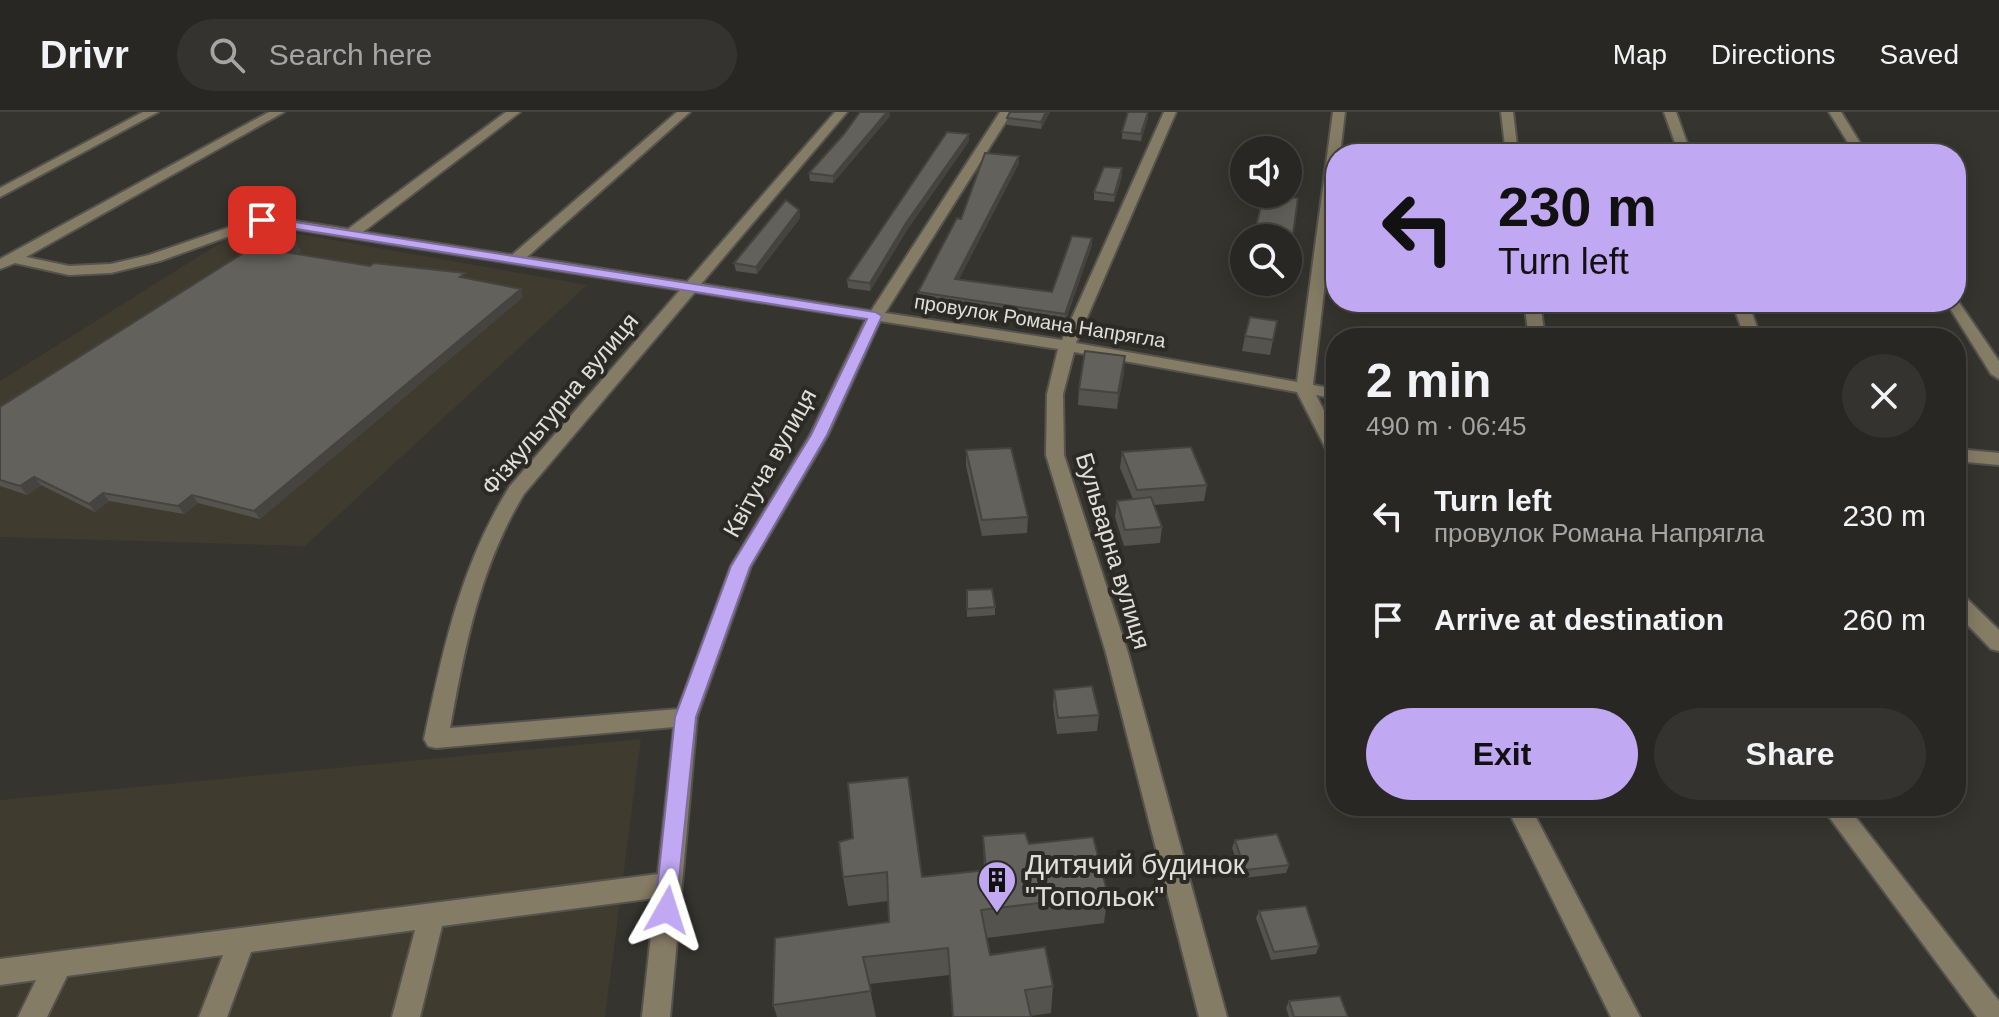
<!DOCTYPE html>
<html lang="en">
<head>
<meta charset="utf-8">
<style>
	body { margin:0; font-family:Arial,sans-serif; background:#343330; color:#f1f3f6; height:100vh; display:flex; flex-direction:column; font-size:30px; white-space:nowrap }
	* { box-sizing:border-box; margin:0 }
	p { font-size:26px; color:#a5a5a6 }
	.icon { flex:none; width:44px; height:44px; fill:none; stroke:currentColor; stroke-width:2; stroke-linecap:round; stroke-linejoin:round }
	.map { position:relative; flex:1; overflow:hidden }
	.sheet { position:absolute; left:1326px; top:216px; width:640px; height:488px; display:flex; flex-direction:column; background:#282723; border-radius:32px; box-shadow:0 4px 20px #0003,0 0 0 2px #444441 }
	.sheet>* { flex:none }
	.hud { position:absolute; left:1326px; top:32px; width:640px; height:168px; border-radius:32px; box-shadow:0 4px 20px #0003,0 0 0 2px #444441; background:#c1a8f3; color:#111; overflow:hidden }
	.tools { position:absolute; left:1230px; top:24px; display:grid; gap:16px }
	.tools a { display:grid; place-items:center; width:72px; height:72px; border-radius:50%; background:#282723; box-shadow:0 4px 20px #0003,0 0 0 2px #444441; font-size:40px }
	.pin { position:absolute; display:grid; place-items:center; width:68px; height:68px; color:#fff; margin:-34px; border-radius:16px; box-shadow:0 4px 12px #0006 }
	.me { position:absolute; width:88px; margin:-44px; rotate:6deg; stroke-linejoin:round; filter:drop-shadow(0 0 6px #0008) }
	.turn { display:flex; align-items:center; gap:28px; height:168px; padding:0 40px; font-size:36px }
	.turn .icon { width:104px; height:104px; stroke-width:2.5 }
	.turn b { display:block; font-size:56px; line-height:68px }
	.round { display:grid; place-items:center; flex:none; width:84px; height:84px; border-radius:42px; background:#343330 }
	.head { display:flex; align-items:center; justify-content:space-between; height:136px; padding:0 40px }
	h1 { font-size:48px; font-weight:700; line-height:60px }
	.button { display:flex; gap:16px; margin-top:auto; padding:16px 40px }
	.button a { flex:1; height:92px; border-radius:48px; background:#c1a8f3; color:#111; font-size:32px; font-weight:700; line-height:92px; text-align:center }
	.button a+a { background:#343330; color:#f1f3f6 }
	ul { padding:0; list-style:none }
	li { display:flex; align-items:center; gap:24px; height:104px; padding:0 40px }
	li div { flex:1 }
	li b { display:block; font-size:30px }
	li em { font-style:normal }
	header { display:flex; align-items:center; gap:48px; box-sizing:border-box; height:112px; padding:0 40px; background:#282723; border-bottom:2px solid #444441 }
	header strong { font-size:38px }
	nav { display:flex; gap:44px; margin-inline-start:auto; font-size:28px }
	.search { width:560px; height:72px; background:#343330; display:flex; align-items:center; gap:20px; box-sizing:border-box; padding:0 28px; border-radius:44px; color:#a5a5a6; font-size:30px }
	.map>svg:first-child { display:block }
</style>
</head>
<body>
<header>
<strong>Drivr</strong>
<div class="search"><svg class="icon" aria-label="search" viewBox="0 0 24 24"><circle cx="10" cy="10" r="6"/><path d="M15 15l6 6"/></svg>Search here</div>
<nav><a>Map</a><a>Directions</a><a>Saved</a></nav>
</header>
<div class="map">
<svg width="1999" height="905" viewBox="0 0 1999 905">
	<rect width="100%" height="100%" fill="#36342f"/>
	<path fill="#3f3b2f" d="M249 113 587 173 305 434 0 425V269Z
		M641 627 605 905H0V688Z"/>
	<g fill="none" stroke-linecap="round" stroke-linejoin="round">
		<defs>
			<path id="minor" d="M143 0H158L0 85V76Z
				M269 0H284L26 145 69 154 111 152 149 143 262 104 348 117 506 0H520L363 120 512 143 677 0H690L527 145 687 170 835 0H847L701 172 871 199 1000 0H1012L885 201 1062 228 1164 0H1176L1076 231 1297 270 1333 0H1345L1340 42H1336V76L1313 273 1336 277V287L1316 283 1336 322V345L1327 339 1297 280 1074 240 1063 282 1064 343 1128 541 1227 905H1199L1106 541 1046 343 1047 282 1058 237 880 209 828 323 751 454 697 605 670 905H642L655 786 442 814 420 905H392L415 818 251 840 227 905H199L223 843 67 864 47 905H18L36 868 0 873V847L658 762 674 615 436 636 428 634 424 627C443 537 461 452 510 374L680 178 263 112 160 149 111 161 69 163 15 151 0 157V147ZM695 180 866 207 810 323 731 454 678 597 450 616C465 534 480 454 524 382Z
				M1501 0H1513L1518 42H1506Z
				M1664 0H1676L1691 42H1679Z
				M1829 0H1841L1867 42H1855Z
				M1956 186 1999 249V267L1991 262 1946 190H1956Z
				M1524 190H1540L1545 226H1529Z
				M1732 190H1748L1761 226H1745Z
				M1956 337 1999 341V353L1956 349Z
				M1956 480 1963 483 1999 518V539L1991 537 1956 501Z
				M1506 694H1530L1640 905H1611Z
				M1821 694H1847L1999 889V905H1977Z"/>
		</defs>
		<use href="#minor" stroke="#55534e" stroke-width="4"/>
		<use href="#minor" fill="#857c65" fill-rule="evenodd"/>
	</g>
	<path fill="#55534e" d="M860 0H889L890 4 833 71 810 69 809 61 844 22Z
		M1050 0 1041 17 1007 13V6Z
		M1148 0V6L1141 29 1122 27V20Z
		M969 22V29L907 118 870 179 848 176 847 168Z
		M1019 44V51L959 167 1052 180 1092 133 1065 210 918 188V180L961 107Z
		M1122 64 1114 90 1094 88V80Z
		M799 98 800 106 757 162 736 159 734 151Z
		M297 132 301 139 297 142 370 154 467 167 523 185 260 407 198 391 184 402 109 389 95 400 41 373 27 383 0 374V295Z
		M1277 209 1270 243 1242 239 1245 224Z
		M1124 260 1117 297 1078 293 1079 277Z
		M966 338 1028 405 1027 421 982 424 966 354Z
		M1122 340 1207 373 1204 389 1154 393 1162 415 1160 431 1124 434 1115 405 1117 389 1133 387 1120 356Z
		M967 478 995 495V503L967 505Z
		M1054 578 1099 603 1097 619 1057 622 1053 594Z
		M983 724 1029 732 1108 783 1104 811 987 826 990 843 1053 874 1051 901 1031 904 950 863 869 872 876 905H777L773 893 889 810 888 789 848 794 843 765 839 730 922 765 984 758Z
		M1235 728 1289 753 1286 761 1243 766 1232 736Z
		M1259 799 1319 834 1316 842 1271 848 1256 806Z
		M1289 889 1348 905H1289L1286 896Z"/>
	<path fill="#454440" d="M887 0H889L890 4 833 71V64Z
		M1046 0H1050L1041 17V10Z
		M1148 0V6L1141 29V22Z
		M969 22V29L907 118 870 179V171L906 111Z
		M1019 44V51L955 175V167Z
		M1122 56V64L1114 90V83Z
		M799 98 800 106 757 162 756 155Z
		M1092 126V133L1065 210V202Z
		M297 132 301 139 288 147 285 140Z
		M521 177 523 185 260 407 254 399Z
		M1125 244 1124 260 1117 297 1118 281Z
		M34 365 41 373 27 383 20 374Z
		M103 381 109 389 95 400 89 392Z
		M192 383 198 391 184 402 178 394Z"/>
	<path fill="#63615b" stroke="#454440" stroke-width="2" d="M860 0H887L833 64 809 61 844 22Z
		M1010 0H1046L1041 10 1007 6Z
		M1128 0H1148L1141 22 1122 20Z
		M947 20 969 22 906 111 870 171 847 168Z
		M985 41 1019 44 955 167 1052 180 1072 124 1092 126 1065 202 918 180 957 106 961 107Z
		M1104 55 1122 56 1114 83 1094 80Z
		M1264 82 1298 86 1291 137 1288 136V126H1253Z
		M786 88 799 98 756 155 734 151Z
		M267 126 297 132 285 140 370 154 374 151 465 161 460 165 521 177 254 399 192 383 178 394 103 381 89 392 34 365 20 374 0 368V295Z
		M1250 205 1277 209 1273 228 1245 224Z
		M1085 239 1125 244 1118 281 1079 277Z
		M1191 335 1207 373 1137 378 1122 340Z
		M1011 336 1028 405 982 408 966 338Z
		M1151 385 1162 415 1125 418 1117 389Z
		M992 477 995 495 967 497V478Z
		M1092 574 1099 603 1058 606 1054 578Z
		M908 665 922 765 986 758 983 724 1025 721 1029 732 1093 725 1108 783 981 798 990 843 1045 835 1053 874 1025 878 1031 905H953L948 836 863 845 871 879 773 893 775 826 889 810 887 760 843 765 839 730 853 726 848 671Z
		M1277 722 1289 753 1245 758 1235 728Z
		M1306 794 1319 834 1274 840 1259 799Z
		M1340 884 1348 905H1294L1289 889Z"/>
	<path fill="#c1a8f3" stroke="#7d6d9e" stroke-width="2" d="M262 105 875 200 882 204 827 323 750 455 696 605 675 806 667 809 658 806 655 798 675 605 731 454 811 323 867 207 258 111 256 108Z"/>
	<defs>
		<symbol id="building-pin" viewBox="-11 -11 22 30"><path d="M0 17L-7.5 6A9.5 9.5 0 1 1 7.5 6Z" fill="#c1a8f3" stroke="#2c2a25"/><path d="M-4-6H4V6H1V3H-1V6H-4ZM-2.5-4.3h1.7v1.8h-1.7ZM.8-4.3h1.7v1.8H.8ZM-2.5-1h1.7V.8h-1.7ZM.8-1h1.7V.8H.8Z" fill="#111"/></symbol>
	</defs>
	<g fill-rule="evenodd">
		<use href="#building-pin" x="975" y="746" width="44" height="60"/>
	</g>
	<g text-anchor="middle" stroke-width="8" stroke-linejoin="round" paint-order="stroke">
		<g font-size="20" fill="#e0dfdb" stroke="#2c2a25">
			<text transform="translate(1040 209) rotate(9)" y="7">провулок Романа Напрягла</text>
		</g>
		<g font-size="24" fill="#e0dfdb" stroke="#2c2a25">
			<text transform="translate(560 292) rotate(-50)" y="8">Фізкультурна вулиця</text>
			<text transform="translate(770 351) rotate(-61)" y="8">Квітуча вулиця</text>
			<text transform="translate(1113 439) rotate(73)" y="8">Бульварна вулиця</text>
		</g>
		<g font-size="28" fill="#e0dfdb" stroke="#2c2a25" text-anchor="start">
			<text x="1025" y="762">Дитячий будинок<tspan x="1025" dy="32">"Топольок"</tspan></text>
		</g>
	</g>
</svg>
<div class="tools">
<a><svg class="icon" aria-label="sound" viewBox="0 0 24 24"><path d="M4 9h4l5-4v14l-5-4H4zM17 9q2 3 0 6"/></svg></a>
<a><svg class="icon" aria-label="search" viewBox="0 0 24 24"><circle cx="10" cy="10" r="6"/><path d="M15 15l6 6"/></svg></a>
</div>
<div class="pin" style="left:262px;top:108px;background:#d93025"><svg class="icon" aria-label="arrive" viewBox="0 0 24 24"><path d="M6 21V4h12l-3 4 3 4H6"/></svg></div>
<svg class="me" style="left:667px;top:798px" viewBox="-20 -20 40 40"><path d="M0-17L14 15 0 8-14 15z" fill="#c1a8f3" stroke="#fff" stroke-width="4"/></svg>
<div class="hud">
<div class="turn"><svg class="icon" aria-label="left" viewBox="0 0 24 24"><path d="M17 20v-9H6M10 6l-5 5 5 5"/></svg><div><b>230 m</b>Turn left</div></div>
</div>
<section class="sheet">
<div class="head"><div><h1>2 min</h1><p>490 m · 06:45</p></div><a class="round"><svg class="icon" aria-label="close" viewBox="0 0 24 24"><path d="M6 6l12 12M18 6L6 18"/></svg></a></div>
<ul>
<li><svg class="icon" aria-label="left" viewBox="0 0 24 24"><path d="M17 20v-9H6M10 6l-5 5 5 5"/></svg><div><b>Turn left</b><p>провулок Романа Напрягла</p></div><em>230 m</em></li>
<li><svg class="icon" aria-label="arrive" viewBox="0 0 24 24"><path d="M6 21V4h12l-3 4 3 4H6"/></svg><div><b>Arrive at destination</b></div><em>260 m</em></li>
</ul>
<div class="button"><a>Exit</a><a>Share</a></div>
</section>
</div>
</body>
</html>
